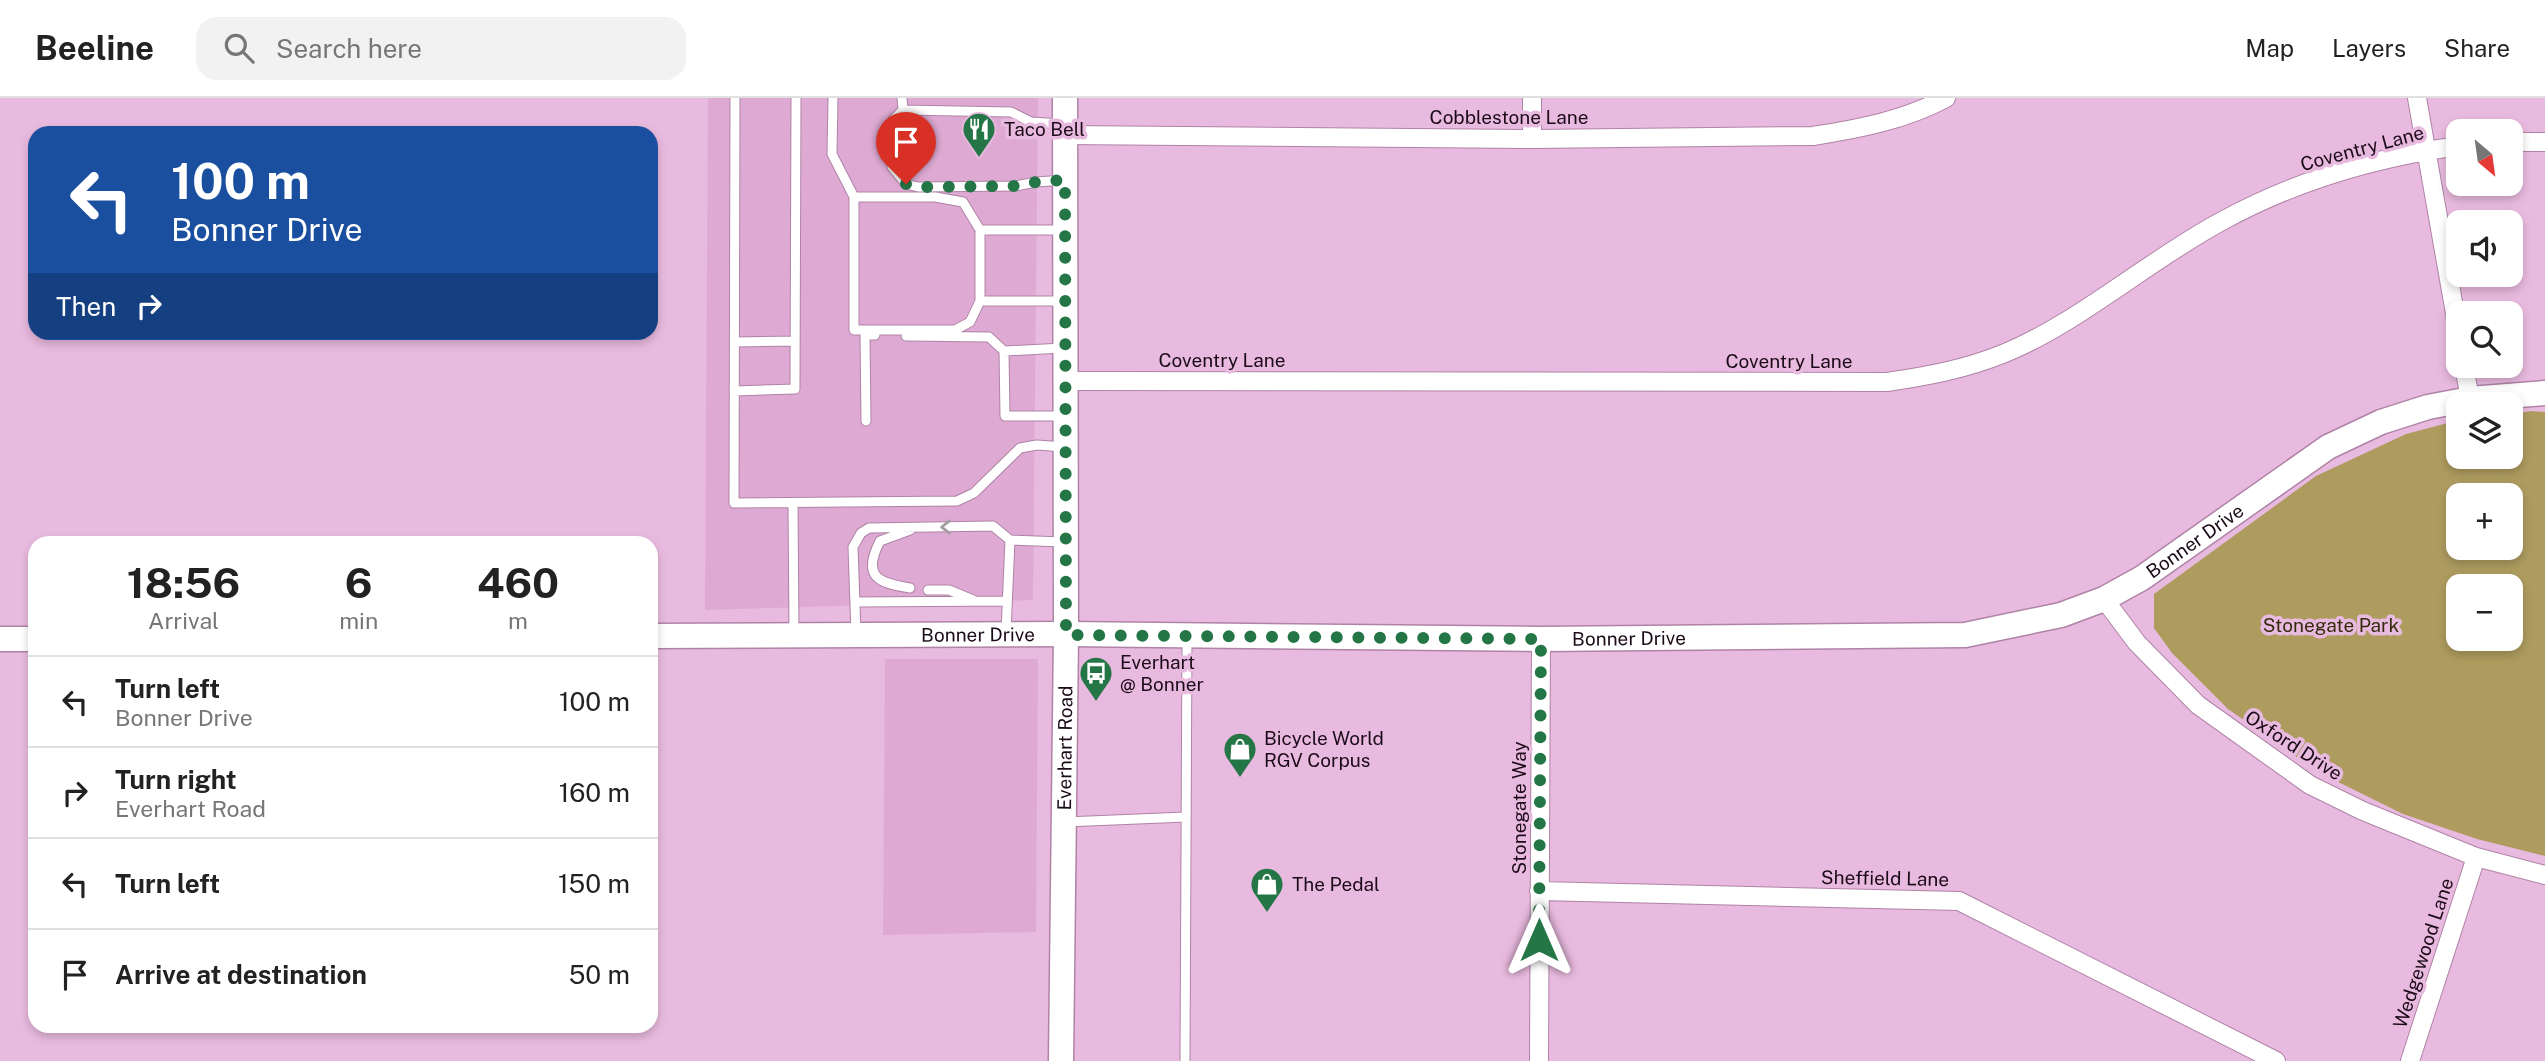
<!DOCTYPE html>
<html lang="en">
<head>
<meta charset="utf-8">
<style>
	body { margin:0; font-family:"Public Sans",sans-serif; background:#f2f2f2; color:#222; height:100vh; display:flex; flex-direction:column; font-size:26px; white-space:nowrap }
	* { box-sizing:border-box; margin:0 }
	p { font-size:23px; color:#767676 }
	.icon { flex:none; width:38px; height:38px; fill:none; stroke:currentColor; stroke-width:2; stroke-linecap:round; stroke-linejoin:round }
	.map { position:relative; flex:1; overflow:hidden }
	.details { position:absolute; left:28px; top:438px; width:630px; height:497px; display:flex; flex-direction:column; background:#fff; border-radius:21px; box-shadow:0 4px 10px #0003 }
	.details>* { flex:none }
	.guide { position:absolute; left:28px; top:28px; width:630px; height:214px; border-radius:21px; box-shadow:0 4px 10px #0003; background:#1a4fa0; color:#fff; overflow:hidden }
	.needle { width:46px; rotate:151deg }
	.tools { position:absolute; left:2446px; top:21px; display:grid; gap:14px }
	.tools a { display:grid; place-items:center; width:77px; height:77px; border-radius:14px; background:#fff; box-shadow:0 4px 10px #0003; font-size:35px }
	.pin { position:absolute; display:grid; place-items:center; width:60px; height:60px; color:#fff; margin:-72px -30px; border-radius:50% 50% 50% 0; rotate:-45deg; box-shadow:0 0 7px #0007 }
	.pin .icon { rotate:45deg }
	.me { position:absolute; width:77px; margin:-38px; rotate:0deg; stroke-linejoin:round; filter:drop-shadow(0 0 5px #0008) }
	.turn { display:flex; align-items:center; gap:24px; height:147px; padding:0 28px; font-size:32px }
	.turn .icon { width:91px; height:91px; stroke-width:2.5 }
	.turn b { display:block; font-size:49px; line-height:60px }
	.then { display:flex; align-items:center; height:66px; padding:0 28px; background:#0003; gap:14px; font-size:26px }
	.eta { display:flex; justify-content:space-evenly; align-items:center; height:119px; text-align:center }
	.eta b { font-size:42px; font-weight:700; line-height:49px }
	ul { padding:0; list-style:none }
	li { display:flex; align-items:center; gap:21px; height:91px; padding:0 28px; border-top:2px solid #e0e0e0 }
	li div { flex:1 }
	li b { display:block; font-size:26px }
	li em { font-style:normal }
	header { display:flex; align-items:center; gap:42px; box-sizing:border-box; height:98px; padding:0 35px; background:#fff; border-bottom:2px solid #e0e0e0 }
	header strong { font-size:33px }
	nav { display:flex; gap:38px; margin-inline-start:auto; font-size:24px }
	.search { width:490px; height:63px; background:#f2f2f2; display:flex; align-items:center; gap:18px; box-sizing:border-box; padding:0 24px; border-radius:21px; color:#767676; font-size:26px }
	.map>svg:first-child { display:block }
</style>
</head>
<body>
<header>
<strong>Beeline</strong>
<div class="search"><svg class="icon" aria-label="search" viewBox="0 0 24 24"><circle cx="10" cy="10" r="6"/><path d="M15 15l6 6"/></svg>Search here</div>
<nav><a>Map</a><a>Layers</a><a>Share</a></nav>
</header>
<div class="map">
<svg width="2545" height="963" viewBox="0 0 2545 963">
	<rect width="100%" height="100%" fill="#e9badf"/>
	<path fill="#deaad3" d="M708 0H1038L1033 502 705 512Z
		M885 561H1038L1036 834 883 837Z"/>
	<path fill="#ae9c5f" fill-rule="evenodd" d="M2532 313 2545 314V758L2477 741 2403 716 2318 674 2228 611 2172 555 2154 530V496L2316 378 2406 336 2459 322V359H2511V316ZM2459 397H2511V450H2459ZM2459 488H2511V541H2459Z"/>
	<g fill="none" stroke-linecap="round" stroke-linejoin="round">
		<defs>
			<path id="lane" d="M735 0 734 405 957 403 974 395 1020 350 1037 347 1064 349
				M833 0 832 56 854 99
				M902 0 903 12 1011 14 1031 24 1063 26
				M903 12 893 22 892 69 906 86 918 89 1015 88 1036 84 1065 82
				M980 132 963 104 935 99H854V232H955L970 224 980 203
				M1063 132H980V203H1064
				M906 238 989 239 1004 253
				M735 244 795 243
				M1063 250 1004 253 1005 318H1063
				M734 293 795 291 796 0
				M866 323 865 237H875
				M793 405 794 536
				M910 490C877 485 862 478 880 443L910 432
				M928 492H949L973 502
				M855 504 1007 503
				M1006 534 1010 442
				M856 536 853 449 861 435 869 430 993 428 1010 442 1063 444
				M1065 724 1186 719
				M1185 963 1187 539"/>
			<path id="street" d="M2417 0 2459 238
				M1065 37 1532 41 1813 38C1858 31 1905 22 1946 0
				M1532 41V0
				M2511 44H2545
				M2464 268 2470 301
				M1065 283 1887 284C1928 278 1966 271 2005 255 2080 224 2149 162 2222 123 2295 83 2377 59 2459 48
				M2104 501 2137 545 2198 607 2310 687 2363 713 2476 759 2545 777
				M1539 793 1959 803 2276 963
				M1539 963 1541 541
				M2410 963 2476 759"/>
			<g id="secondary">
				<path id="s1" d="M651 538 1066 536 1541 541 1965 537 2061 517 2104 501 2142 480 2328 349 2381 324 2428 309 2470 301 2545 295"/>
				<path d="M0 541H35"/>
				<path id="s2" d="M1061 963 1066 536 1065 0"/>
			</g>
		</defs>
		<use href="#lane" stroke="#af83a6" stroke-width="11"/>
		<use href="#street" stroke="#af83a6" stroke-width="20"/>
		<use href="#secondary" stroke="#af83a6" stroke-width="27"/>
		<use href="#lane" stroke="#fff" stroke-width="9"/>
		<use href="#street" stroke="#fff" stroke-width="18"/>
		<use href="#secondary" stroke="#fff" stroke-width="24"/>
	</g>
	<defs><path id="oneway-chevron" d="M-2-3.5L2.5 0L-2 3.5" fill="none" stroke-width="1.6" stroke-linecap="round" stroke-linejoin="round" transform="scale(1.75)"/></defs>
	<use stroke="#a49da3" href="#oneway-chevron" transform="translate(946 429) rotate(179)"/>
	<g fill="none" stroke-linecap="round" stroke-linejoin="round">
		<path stroke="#257647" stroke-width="12" stroke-dasharray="0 21.6" d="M906 86 918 89 1015 88 1036 84 1065 82 1066 537 1541 541 1539 842"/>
	</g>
	<defs>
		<symbol id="restaurant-pin" viewBox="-11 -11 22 30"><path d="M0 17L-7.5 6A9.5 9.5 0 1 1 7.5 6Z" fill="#257647" stroke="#e9badf"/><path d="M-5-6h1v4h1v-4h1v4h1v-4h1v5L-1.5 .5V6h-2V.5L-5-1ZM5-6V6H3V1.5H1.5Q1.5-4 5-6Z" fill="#fff"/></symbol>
		<symbol id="bus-pin" viewBox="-11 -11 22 30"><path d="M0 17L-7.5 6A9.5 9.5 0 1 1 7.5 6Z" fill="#257647" stroke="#e9badf"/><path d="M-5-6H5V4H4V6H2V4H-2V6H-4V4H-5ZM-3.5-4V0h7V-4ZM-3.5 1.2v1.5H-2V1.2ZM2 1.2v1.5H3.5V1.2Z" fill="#fff"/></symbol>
		<symbol id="shop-pin" viewBox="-11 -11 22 30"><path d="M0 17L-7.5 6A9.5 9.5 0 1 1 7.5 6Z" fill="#257647" stroke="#e9badf"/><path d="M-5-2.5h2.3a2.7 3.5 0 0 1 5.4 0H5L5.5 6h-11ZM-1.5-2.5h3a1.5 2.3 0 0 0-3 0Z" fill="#fff"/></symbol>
	</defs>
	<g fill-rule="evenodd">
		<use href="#restaurant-pin" x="960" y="12" width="38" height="52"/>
		<use href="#bus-pin" x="1077" y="556" width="38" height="52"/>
		<use href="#shop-pin" x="1221" y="632" width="38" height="52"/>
		<use href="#shop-pin" x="1248" y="767" width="38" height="52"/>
	</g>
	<g text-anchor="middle" stroke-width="7" stroke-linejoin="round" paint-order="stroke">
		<g font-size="19" fill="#1b0b18" stroke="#e9badf">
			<text x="1509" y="26">Cobblestone Lane</text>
			<text transform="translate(2362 50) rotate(-15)" y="7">Coventry Lane</text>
			<text x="1222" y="269">Coventry Lane</text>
			<text x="1789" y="270">Coventry Lane</text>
			<text dy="7" stroke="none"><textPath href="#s1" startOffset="1566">Bonner Drive</textPath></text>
			<text dy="7" stroke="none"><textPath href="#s1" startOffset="327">Bonner Drive</textPath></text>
			<text dy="7" stroke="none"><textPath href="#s1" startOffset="978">Bonner Drive</textPath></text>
			<text transform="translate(2294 647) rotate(33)" y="7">Oxford Drive</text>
			<text dy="7" stroke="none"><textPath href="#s2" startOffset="313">Everhart Road</textPath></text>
			<text transform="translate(1519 710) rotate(-90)" y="7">Stonegate Way</text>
			<text transform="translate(1885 780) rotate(1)" y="7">Sheffield Lane</text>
			<text transform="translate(2423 855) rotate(-72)" y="7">Wedgewood Lane</text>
		</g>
		<g font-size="19" fill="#1b0b18" stroke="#e9badf" text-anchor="start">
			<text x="1004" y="38">Taco Bell</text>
			<text x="1120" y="571">Everhart<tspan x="1120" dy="22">@ Bonner</tspan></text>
			<text x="1264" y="647">Bicycle World<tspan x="1264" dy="22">RGV Corpus</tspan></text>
			<text x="1292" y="793">The Pedal</text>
		</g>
		<g font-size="19" fill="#342b0b" stroke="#e9badf">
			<text x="2331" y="534">Stonegate Park</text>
		</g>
	</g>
</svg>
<div class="tools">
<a><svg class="needle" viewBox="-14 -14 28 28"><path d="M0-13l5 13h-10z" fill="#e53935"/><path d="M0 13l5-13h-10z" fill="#767676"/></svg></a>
<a><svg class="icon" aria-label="sound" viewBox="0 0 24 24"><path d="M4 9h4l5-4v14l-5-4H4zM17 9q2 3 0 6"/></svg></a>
<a><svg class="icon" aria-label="search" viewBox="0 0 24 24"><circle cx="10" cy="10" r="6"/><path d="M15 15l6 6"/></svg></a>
<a><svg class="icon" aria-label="layers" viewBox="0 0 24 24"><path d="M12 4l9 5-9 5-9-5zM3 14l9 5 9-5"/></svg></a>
<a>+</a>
<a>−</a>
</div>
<div class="pin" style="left:906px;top:86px;background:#d93025"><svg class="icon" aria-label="arrive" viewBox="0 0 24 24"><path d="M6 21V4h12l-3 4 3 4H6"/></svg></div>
<svg class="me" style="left:1539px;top:842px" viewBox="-20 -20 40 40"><path d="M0-17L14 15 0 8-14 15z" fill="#257647" stroke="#fff" stroke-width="4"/></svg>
<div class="guide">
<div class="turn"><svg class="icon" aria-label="left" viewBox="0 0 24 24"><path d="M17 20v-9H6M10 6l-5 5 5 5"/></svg><div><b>100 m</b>Bonner Drive</div></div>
<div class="then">Then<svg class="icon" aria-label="right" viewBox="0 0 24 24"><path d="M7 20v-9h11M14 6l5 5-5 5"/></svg></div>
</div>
<section class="details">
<div class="eta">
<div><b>18:56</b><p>Arrival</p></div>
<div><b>6</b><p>min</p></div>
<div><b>460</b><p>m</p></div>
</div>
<ul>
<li><svg class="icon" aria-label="left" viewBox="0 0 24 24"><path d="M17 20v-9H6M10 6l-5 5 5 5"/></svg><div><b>Turn left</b><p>Bonner Drive</p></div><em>100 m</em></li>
<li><svg class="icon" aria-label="right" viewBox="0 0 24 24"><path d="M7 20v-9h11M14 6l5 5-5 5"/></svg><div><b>Turn right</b><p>Everhart Road</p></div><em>160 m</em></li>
<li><svg class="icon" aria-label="left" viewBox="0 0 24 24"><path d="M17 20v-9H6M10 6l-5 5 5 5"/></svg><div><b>Turn left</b></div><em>150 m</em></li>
<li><svg class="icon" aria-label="arrive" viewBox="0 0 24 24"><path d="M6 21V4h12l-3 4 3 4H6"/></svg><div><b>Arrive at destination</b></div><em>50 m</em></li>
</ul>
</section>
</div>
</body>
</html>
